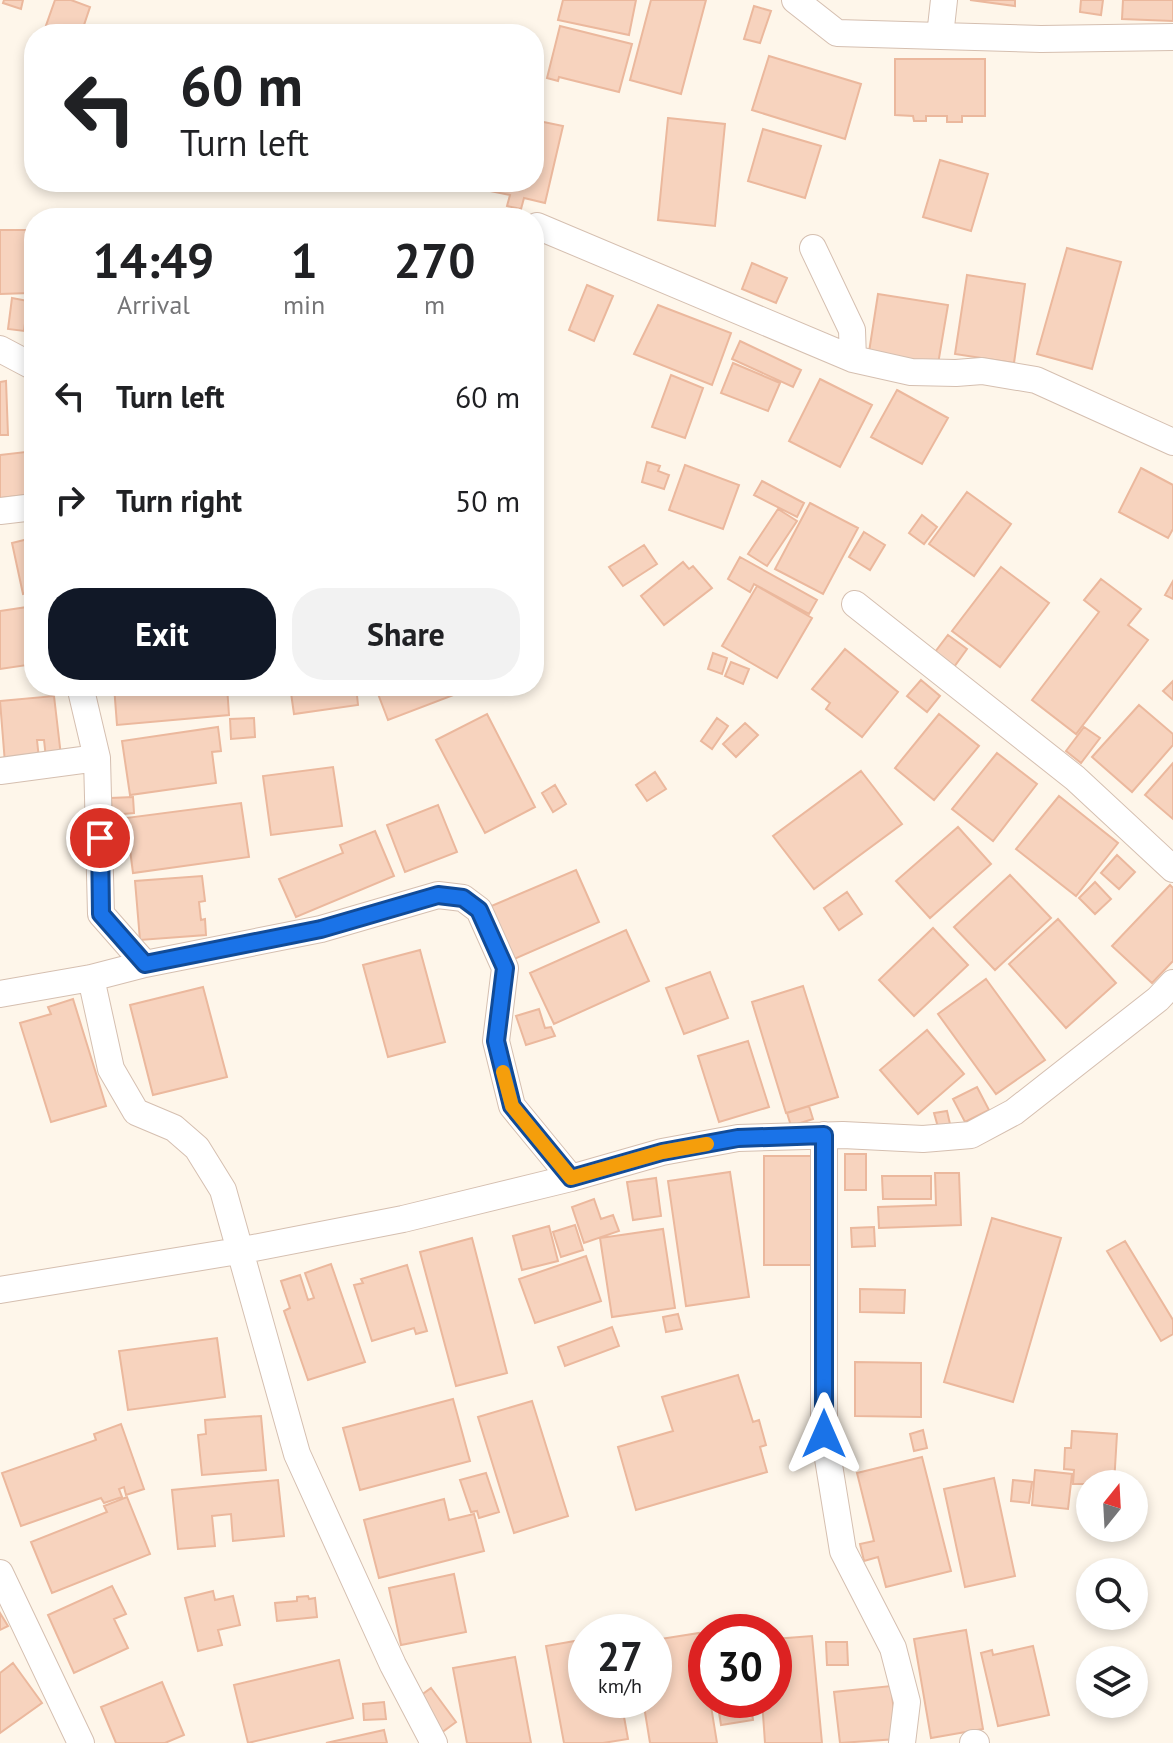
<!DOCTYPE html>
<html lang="en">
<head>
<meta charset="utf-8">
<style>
	body { margin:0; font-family:"PT Sans",sans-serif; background:#f2f2f2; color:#202124; height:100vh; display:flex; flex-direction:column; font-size:30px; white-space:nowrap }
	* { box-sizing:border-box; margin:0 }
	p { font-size:26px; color:#757577 }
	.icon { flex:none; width:44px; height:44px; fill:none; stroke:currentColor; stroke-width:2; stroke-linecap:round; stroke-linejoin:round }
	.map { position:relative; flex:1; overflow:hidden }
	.drawer { position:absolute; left:24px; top:208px; width:520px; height:488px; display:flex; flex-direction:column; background:#fff; border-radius:32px; box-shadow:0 4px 12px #0003 }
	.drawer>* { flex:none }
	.banner { position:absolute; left:24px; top:24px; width:520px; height:168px; border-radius:32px; box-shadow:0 4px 12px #0003; background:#fff; color:#202124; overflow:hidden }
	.needle { width:52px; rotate:18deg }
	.controls { position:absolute; left:1076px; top:1470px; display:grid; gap:16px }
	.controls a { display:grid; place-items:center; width:72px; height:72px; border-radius:50%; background:#fff; box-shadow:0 4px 12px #0003; font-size:40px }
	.speed { position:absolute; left:568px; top:1614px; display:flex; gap:16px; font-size:40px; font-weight:700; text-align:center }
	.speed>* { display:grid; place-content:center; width:104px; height:104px; border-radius:50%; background:#fff; box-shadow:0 4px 12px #0003; line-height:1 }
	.speed small { font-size:20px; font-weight:400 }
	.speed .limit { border:12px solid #d22; background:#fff; color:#111 }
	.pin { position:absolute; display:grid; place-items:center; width:68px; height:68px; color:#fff; margin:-34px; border:4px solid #fff; border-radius:50%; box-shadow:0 2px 8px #0007 }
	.me { position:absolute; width:88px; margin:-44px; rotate:0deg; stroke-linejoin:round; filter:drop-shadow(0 0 6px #0008) }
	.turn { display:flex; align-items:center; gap:28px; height:168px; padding:0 24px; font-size:36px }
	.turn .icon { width:104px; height:104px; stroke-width:2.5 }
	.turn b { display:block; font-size:56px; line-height:68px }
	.eta { display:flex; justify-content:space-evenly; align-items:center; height:136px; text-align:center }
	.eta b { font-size:48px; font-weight:700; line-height:56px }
	.action { display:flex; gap:16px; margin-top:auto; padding:16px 24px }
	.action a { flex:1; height:92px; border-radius:32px; background:#111827; color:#fff; font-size:32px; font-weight:700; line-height:92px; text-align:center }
	.action a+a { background:#f2f2f2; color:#202124 }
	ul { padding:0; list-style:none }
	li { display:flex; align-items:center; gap:24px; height:104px; padding:0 24px }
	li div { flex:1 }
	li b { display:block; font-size:30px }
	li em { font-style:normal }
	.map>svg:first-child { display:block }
</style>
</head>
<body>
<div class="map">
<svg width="1173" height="1743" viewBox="0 0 1173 1743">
	<rect width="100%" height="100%" fill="#fef6ea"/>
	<path fill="#f7d3be" stroke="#ebb89d" stroke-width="2" d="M4 0H23L21 9 3 3Z
		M55 0H71L90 7 81 34H43Z
		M563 0H636L629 35 558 20Z
		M651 0H706L681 94 630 80Z
		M970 0H1015V6Z
		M1081 0H1103L1101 15 1080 12Z
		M1123 0H1173V21L1122 19Z
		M754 6 771 11 760 43 744 39Z
		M560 26 632 44 619 92 559 77 558 81 547 78Z
		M432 27 457 34H430Z
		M769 56 861 84 845 139 752 110Z
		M895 59H985V116H962V122H947V116H926V121H914L913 116 895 115Z
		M668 118 725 124 715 226 658 220Z
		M534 120 563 126 545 203 524 198 521 209 507 206 510 195 485 190 486 182H534Z
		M763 129 821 146 805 198 748 181Z
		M940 160 988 174 971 231 923 217Z
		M0 230H28L30 293 0 294Z
		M1067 248 1121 262 1092 369 1037 354Z
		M752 263 787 278 776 303 742 289Z
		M967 275 1025 284 1014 363 955 354Z
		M587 285 613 296 594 341 569 330Z
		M878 294 948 305 938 364 869 352Z
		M12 298 28 301 24 331 8 329Z
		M658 305 731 333 712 385 634 354Z
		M740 341 801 370 793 387 732 359Z
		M733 363 780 383 768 411 721 393Z
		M671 375 703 388 685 438 652 427Z
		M820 379 872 405 840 467 789 441Z
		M6 381 8 435H0V382Z
		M897 390 948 418 922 464 871 437Z
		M34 451V494L0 498V455Z
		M647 462 660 466 658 471 669 475 664 489 642 482Z
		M685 465 739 485 723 529 669 510Z
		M1141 468 1173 485V529L1168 538 1119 512Z
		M762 481 804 503 797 517 754 495Z
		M967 492 1011 524 974 576 929 544Z
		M810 503 858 528 823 594 775 569Z
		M778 509 797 521 767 566 748 554Z
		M922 515 937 527 924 544 909 533Z
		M864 532 885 545 870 570 849 557Z
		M32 538 34 591 23 594 12 543Z
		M644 545 657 564 623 586 609 567Z
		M740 557 817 600 809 614 754 584 750 592 728 579Z
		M683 562 689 569 693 566 712 588 664 625 641 596Z
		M1001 567 1049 603 1000 667 952 631Z
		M1101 579 1141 609 1128 625 1148 640 1076 734 1032 700 1099 612 1084 600Z
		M1173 581V599L1165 595Z
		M757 586 812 618 777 678 722 646Z
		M34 606V664L0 669V611Z
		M948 635 967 649 954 667 935 652Z
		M845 649 898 692 862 737 826 709 830 703 812 689Z
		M713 653 727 658 722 674 708 669Z
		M731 662 749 669 743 684 725 676Z
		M921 680 940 696 927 712 907 696Z
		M1173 681V700L1163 691Z
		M114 686H227L229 715 117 725Z
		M290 686H356L358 705 294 714Z
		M375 686H488L470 693 469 689 388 720Z
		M54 696 61 756 46 758 44 740H37L39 759 5 763 0 701Z
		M1139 705 1173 734V745L1132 792 1092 757Z
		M487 714 535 807 485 833 436 740Z
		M939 714 979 746 934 800 895 768Z
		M254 718 255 737 231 739 230 719Z
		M717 718 728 726 712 749 701 741Z
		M745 723 758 735 736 757 723 744Z
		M218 727 221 751 212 752 216 783 130 795 122 741Z
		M1084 727 1100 738 1081 763 1066 751Z
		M997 753 1037 784 993 841 952 809Z
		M1173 763V819L1145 795Z
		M333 767 342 826 271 835 263 776Z
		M861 771 902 824 814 889 773 836Z
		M655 772 666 789 647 801 636 785Z
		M555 785 566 804 553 812 542 793Z
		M1059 796 1118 843 1076 896 1016 849Z
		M133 797 134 813 112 815 111 798Z
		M241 803 249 857 133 873 126 818Z
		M438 805 457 852 405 872 387 825Z
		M958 827 991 864 930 918 896 881Z
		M375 831 394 876 296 917 279 879 343 853 340 845Z
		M1117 855 1135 872 1119 889 1101 873Z
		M576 870 599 922 512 960 489 907Z
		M1010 875 1051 918 995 970 954 927Z
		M202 876 205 901 199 902 201 920 205 919 206 935 140 940 135 881Z
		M1095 882 1111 899 1095 914 1079 898Z
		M1170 885 1173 888V961L1152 983 1112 946Z
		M847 892 862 914 839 930 824 908Z
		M1058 919 1116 983 1066 1028 1009 964Z
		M933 928 968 965 914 1016 879 980Z
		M626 930 649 981 554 1024 530 973Z
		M420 950 445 1042 388 1057 363 965Z
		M710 972 728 1018 684 1034 666 988Z
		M986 979 1045 1060 996 1094 938 1014Z
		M803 986 838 1097 786 1113 752 1002Z
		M203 987 227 1077 153 1095 130 1005Z
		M73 999 106 1106 51 1122 20 1023 51 1014 48 1007Z
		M539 1009 545 1028 551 1027 555 1036 526 1045 516 1016Z
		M927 1030 964 1074 918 1114 880 1070Z
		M748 1041 769 1107 719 1122 698 1056Z
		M977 1087 989 1110 965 1122 953 1099Z
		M809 1106 813 1119 791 1126 787 1113Z
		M947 1111 950 1124 938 1127 934 1113Z
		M845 1154H866V1190H845Z
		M764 1156H819V1265H764Z
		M730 1172 749 1297 686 1306 668 1181Z
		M935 1173H959L961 1225 879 1228 878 1207 936 1205Z
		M882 1176H931V1199H883Z
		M656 1178 661 1216 633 1220 627 1182Z
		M594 1199 601 1219 613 1215 619 1231 584 1243 572 1207Z
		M992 1218 1061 1238 1013 1402 944 1382Z
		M575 1225 583 1250 561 1257 553 1232Z
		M549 1226 558 1261 522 1270 513 1236Z
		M874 1227 875 1246 852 1247 851 1228Z
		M663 1229 675 1308 612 1317 600 1238Z
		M472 1238 507 1373 456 1386 420 1252Z
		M1125 1241 1173 1320V1334L1161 1341 1107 1251Z
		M586 1256 601 1301 535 1323 519 1279Z
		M331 1264 365 1362 308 1380 284 1311 290 1308 281 1281 300 1275 308 1300 314 1298 305 1273Z
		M407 1265 427 1331 416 1334 414 1328 372 1341 354 1285 363 1283 361 1279Z
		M860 1289 905 1290 904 1313 860 1312Z
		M678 1314 682 1329 666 1332 663 1317Z
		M612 1327 619 1346 565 1366 558 1347Z
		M217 1338 225 1397 128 1410 119 1351Z
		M855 1362 921 1363V1417L855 1416Z
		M738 1375 753 1422 759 1420 766 1445 760 1447 767 1472 636 1510 618 1447 673 1431 662 1397Z
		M453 1399 470 1461 360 1490 343 1428Z
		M532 1401 568 1516 514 1533 478 1417Z
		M261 1416 266 1470 202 1475 198 1435 206 1434 205 1420Z
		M121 1424 144 1489 126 1495 124 1487 119 1489 122 1497 104 1503 101 1498 21 1526 2 1473 96 1440 94 1434Z
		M923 1430 927 1448 914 1451 910 1434Z
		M1072 1431 1117 1434 1114 1484H1073L1074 1470 1064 1469 1065 1448H1071Z
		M922 1457 951 1571 886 1587 878 1557 864 1561 860 1544 874 1541 857 1473Z
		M1035 1470 1072 1474 1068 1509 1032 1505Z
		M486 1473 499 1512 479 1518 477 1511 471 1512 460 1480Z
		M994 1478 1015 1576 965 1587 944 1489Z
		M278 1480 284 1536 233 1541 231 1514 212 1516 215 1546 178 1549 172 1490Z
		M1013 1480 1032 1482 1029 1503 1011 1501Z
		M127 1497 150 1554 52 1593 31 1542 107 1512 104 1506Z
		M444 1499 449 1520 474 1514 484 1551 379 1578 364 1520Z
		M454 1574 466 1632 401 1645 389 1588Z
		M112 1586 126 1614 114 1619 128 1648 74 1673 48 1615Z
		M213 1591 215 1600 233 1596 240 1625 218 1630 222 1645 198 1651 185 1598Z
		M308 1596 309 1599 315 1598 317 1617 277 1621 275 1603 297 1601V1597Z
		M0 1613 8 1626 0 1630Z
		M966 1630 983 1729 931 1738 914 1639Z
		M699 1633 706 1675V1700H710L717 1743H650L643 1700H654V1640Z
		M812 1636 822 1743H765L762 1700H774V1639Z
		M586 1639V1700H621L628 1739 603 1743H564L546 1646Z
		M826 1642H847L848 1665H827Z
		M1033 1646 1049 1715 998 1726 981 1653 992 1650 993 1655Z
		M515 1657 531 1743H467L453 1668Z
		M339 1660 353 1718 248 1743 234 1685Z
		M13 1663 42 1703 0 1733V1673Z
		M162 1682 184 1735 165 1743H116L101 1707Z
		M891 1686 897 1739 840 1743 834 1692Z
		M431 1688 456 1722 441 1733 416 1699Z
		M717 1700H750L753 1720 721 1725Z
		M384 1702 386 1719 364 1720 363 1704Z
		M384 1730 387 1743H326Z"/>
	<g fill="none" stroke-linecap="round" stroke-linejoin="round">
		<defs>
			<path id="street" d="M795 0 837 33 1041 39 1173 37
				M940 36 944 0
				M537 226 853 359 911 372 956 373 982 371 1036 380 1173 442
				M813 248 852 330 853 359
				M0 349 34 367
				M0 511 34 507
				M855 604 1075 778 1173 869
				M80 686 97 758 101 914 145 964
				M0 771 97 758
				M91 978 111 1069 136 1112 174 1128 197 1148 223 1190 297 1454 393 1665 434 1743
				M0 994 91 978 145 964 321 929 438 895 463 898 479 910 505 968 496 1041 512 1106 571 1178
				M824 1135V1434L843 1551 893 1648 907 1702 902 1743
				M0 1290 238 1251 403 1219 571 1178 662 1152 738 1138 843 1135 923 1139 971 1135 1014 1112 1158 999 1173 983
				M0 1573 81 1743
				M973 1743H976"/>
		</defs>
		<use href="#street" stroke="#d5bfb0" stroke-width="28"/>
		<use href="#street" stroke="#fff" stroke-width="26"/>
	</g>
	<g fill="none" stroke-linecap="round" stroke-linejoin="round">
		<defs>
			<path id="route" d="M100 838 101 914 145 964 321 929 438 895 463 898 479 910 505 968 496 1041 512 1106 571 1178 662 1152 738 1138 824 1135V1434"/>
		</defs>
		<use href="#route" stroke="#114b97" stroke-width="20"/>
		<use href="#route" stroke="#1a73e8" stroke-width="14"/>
		<path stroke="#f59e0b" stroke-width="14" d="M503 1072 512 1106 571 1178 662 1152 707 1144"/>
	</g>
</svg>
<div class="controls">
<a><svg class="needle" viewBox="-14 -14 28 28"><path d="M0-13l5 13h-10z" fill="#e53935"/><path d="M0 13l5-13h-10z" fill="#757577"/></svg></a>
<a><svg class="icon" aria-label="search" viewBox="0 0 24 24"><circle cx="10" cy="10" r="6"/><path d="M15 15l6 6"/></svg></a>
<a><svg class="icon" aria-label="layers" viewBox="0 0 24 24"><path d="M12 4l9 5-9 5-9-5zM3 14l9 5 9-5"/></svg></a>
</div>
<div class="speed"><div>27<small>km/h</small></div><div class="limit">30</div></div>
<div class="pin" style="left:100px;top:838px;background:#d93025"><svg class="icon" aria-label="arrive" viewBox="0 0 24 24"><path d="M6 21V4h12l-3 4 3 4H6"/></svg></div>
<svg class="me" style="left:824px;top:1434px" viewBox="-20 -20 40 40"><path d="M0-17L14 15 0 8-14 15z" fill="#1a73e8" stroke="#fff" stroke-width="4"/></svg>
<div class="banner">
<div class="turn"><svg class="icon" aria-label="left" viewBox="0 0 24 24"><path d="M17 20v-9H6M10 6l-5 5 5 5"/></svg><div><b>60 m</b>Turn left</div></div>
</div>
<section class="drawer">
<div class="eta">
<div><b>14:49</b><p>Arrival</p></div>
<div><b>1</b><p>min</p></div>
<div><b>270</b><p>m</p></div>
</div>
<ul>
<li><svg class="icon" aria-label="left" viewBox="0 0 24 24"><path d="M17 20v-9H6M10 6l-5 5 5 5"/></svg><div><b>Turn left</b></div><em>60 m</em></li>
<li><svg class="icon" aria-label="right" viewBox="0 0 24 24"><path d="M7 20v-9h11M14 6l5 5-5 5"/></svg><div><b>Turn right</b></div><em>50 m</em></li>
</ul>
<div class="action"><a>Exit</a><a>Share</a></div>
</section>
</div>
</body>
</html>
